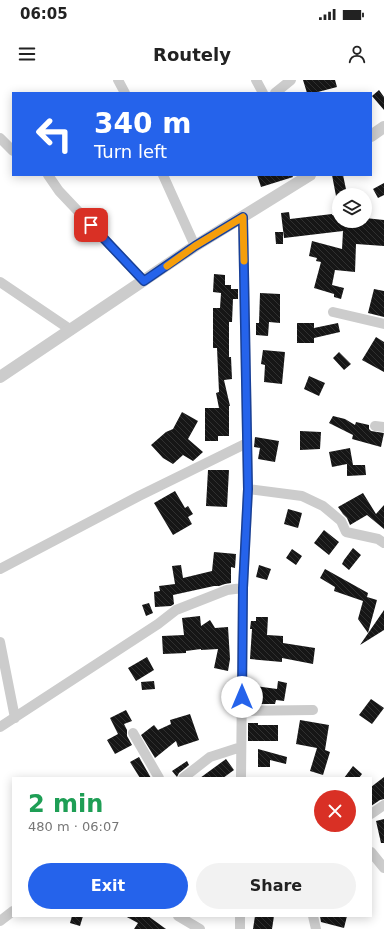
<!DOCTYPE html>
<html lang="en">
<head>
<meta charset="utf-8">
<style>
	body { margin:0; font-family:"DejaVu Sans",sans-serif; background:#f2f2f2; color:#222; height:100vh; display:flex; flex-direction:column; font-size:15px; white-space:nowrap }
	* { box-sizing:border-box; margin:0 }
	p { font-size:13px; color:#767676 }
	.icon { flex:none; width:22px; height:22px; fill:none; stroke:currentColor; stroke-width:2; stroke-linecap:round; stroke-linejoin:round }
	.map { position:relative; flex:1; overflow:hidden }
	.drawer { position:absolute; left:12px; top:697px; width:360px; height:140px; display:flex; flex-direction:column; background:#fff; border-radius:0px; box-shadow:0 2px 10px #0003 }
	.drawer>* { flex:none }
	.top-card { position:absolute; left:12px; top:12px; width:360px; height:84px; border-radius:0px; box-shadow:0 2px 10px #0003; background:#2563eb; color:#fff; overflow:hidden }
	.tools { position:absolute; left:332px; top:108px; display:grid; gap:8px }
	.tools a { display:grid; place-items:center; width:40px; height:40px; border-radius:50%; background:#fff; box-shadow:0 2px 10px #0003; font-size:20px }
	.pin { position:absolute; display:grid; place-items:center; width:34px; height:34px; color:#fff; margin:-17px; border-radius:8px; box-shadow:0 2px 6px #0006 }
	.me { position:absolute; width:44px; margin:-22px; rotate:0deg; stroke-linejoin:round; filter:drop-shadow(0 0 3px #0008) }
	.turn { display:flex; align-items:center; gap:14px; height:84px; padding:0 16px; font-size:18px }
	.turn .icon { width:52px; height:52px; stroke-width:2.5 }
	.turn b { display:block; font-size:28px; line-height:34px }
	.round { display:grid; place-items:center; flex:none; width:42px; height:42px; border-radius:21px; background:#f2f2f2 }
	.headline { display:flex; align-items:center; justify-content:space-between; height:68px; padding:0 16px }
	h1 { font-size:24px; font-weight:700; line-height:30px; color:#1e9e55 }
	.primary-button { display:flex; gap:8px; margin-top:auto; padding:8px 16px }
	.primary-button a { flex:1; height:46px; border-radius:24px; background:#2563eb; color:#fff; font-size:16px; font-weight:700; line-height:46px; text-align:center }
	.primary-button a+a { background:#f2f2f2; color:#222 }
	.status { display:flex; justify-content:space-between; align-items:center; height:28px; padding:0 20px; background:#fff; direction:ltr }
	.status svg { height:11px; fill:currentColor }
	header { display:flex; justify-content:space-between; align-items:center; height:52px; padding:0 16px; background:#fff; font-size:18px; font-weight:700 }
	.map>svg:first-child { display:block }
</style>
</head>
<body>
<div class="status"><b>06:05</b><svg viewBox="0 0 49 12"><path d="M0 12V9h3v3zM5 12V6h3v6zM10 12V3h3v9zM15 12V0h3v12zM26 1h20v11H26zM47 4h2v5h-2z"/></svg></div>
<header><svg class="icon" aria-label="menu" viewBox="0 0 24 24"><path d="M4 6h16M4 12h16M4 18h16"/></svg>Routely<svg class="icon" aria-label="person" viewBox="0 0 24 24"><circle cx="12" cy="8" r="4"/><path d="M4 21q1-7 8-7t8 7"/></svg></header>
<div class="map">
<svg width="384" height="849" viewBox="0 0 384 849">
	<defs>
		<pattern id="building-back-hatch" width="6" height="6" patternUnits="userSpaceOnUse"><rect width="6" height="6" fill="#161616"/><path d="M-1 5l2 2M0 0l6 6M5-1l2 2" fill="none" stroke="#303030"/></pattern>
	</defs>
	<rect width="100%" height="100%" fill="#fff"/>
	<path fill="url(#building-back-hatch)" d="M303 0H335L337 7 314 13H307Z
		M379 10 384 17V30L372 16Z
		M257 95H292L293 97 261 107Z
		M332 95H343L347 114 339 115 336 116Z
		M384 103V115L378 118 373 109Z
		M289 132 290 139 332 134V135L339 136V141H365V138L384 140V166L356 164 355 192 335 190 332 205 344 208 341 219 334 217V214L314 208 321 182 316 181 317 178 309 176 312 161 342 169 343 151 284 158 281 133Z
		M275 152H283V164H276Z
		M214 194 225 195V205H231V209H238V219H233L232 242H229V277H231L232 299 224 300 230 326H229V356H218V361H205V328H219L216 313 219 312 217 268H213V228H220L221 213 213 212Z
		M374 209 384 211V237L368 233Z
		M260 213 280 214V243L269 242 268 256 256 255V243H259Z
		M297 243H314V248L338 243 340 252 314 258V263H297Z
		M376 257 384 262V292L362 280Z
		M263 270 285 272 282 304 264 302 265 285 261 284Z
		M339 272 351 284 344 290 333 278Z
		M309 296 325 303 319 316 304 309Z
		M182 332 198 341 188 359 203 372 193 381 183 375 173 384 163 378 151 365 166 352 173 349Z
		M333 336 345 339 355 345 356 342 369 345V349L371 351 384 353 381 367 352 359 353 355 329 343Z
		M300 351 321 352 320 369 300 370Z
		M255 357 279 361 275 382 258 379 260 368 254 367Z
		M350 368 353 385H365L366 395 347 396V384L332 387 329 372Z
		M208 390H229L227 427 206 426Z
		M175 411 185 428 188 426 193 434 188 437 192 444 173 455 154 423Z
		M363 413 376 434 384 425V449L367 435 350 445 347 438 343 434 338 427Z
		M288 429 302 433 298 448 284 444Z
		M324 450 339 462 329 475 314 463Z
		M353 468 361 475 349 490 342 484 344 480Z
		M292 469 302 476 296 485 286 478Z
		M214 472 236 474 235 488 231 487V503L225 504 219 506H214L173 515 174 524 171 526 155 527 154 512 160 511 159 506 175 504 172 486 181 485 183 498 212 491Z
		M259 485 271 489 267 500 256 497Z
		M325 489 368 513 367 517 377 520 368 553 358 539 363 521 334 511 335 507 320 498Z
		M149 523 153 533 146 536 142 525Z
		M384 530V550L360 565Z
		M200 536 201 546 210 540 215 548 228 547 230 579 228 591 214 588 218 569 201 570V569L186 571V573L163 574 162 556 184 555 182 538Z
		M256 537H268L267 555 283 556V563L315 568 313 584 282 578V582L250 579 252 549H250L251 541H256Z
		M147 577 154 590 136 601 128 588Z
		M154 601 155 609 142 610 141 602Z
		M278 601 287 603 284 621 276 620 275 624H253L255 606 277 609Z
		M371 619 384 628 372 644 359 635Z
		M126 630 132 641 124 644 127 650V656L132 665 115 674 107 660 118 654 110 638Z
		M190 634 199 660 178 667 176 661 155 678 141 655 154 645 158 650 171 644 170 640Z
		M300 640 329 645 325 670 330 672 323 695 310 691 317 668 296 664Z
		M248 643H258V645H278V661H248Z
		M258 669 287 677 286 684 270 680V687H258Z
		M139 677 151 698H140L130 682Z
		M226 679 234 690 223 698H200Z
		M187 681 189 685 179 693 177 697 172 691Z
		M353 686 362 694 359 698H344Z
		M384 697V719L380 720 371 726V707Z
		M384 739V763H381L376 741Z
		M72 836H83L80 846 70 843Z
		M125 836H148L166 849H134L138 843Z
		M255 836H274L272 849H253Z
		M320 836H347L344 848 321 842Z"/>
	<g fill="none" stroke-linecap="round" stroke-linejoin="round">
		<path stroke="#ccc" stroke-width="10" d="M118 0 125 13
			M256 0 263 13
			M275 13 291 0
			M0 58 13 71
			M48 95 59 111 144 201
			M163 95 195 166
			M0 202 71 250
			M333 232 384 244
			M375 346 384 347
			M248 409 302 416 323 426 341 441 346 452 378 459 384 463
			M0 489 139 416 247 363
			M0 562 15 638
			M242 631 313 630
			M0 647 158 544 176 530 227 510 243 508
			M133 653 159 698
			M183 698 210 677 241 667
			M241 698 243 508 248 409 243 137
			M371 734 384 725
			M371 772 384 788
			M178 836 200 849
			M240 836V849
			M313 836 316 849
			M0 841 13 831"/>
		<path stroke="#ccc" stroke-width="12" d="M371 56 384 47
			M0 297 195 166 310 95"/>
	</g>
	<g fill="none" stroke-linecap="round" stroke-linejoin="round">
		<defs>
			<path id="route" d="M91 145 144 201 195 166 243 137 248 409 243 508 242 617"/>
		</defs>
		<use href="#route" stroke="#184099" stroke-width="10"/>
		<use href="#route" stroke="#2563eb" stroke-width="7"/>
		<path stroke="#f59e0b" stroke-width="7" d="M167 186 195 166 243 137 244 181"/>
	</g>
</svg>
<div class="tools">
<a><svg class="icon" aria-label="layers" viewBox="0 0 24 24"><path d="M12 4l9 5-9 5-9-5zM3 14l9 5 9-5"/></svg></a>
</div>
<div class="pin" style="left:91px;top:145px;background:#d93025"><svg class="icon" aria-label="arrive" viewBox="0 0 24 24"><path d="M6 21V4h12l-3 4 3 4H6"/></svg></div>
<svg class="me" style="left:242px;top:617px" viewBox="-20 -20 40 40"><circle r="19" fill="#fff"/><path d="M0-13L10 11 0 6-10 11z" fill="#2563eb"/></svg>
<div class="top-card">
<div class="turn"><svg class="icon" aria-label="left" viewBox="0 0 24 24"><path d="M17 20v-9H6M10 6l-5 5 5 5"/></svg><div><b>340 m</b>Turn left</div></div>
</div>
<section class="drawer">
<div class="headline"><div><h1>2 min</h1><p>480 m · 06:07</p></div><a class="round" style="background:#d93025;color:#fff"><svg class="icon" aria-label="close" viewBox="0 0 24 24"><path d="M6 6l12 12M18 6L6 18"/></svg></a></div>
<div class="primary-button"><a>Exit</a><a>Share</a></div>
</section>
</div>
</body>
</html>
